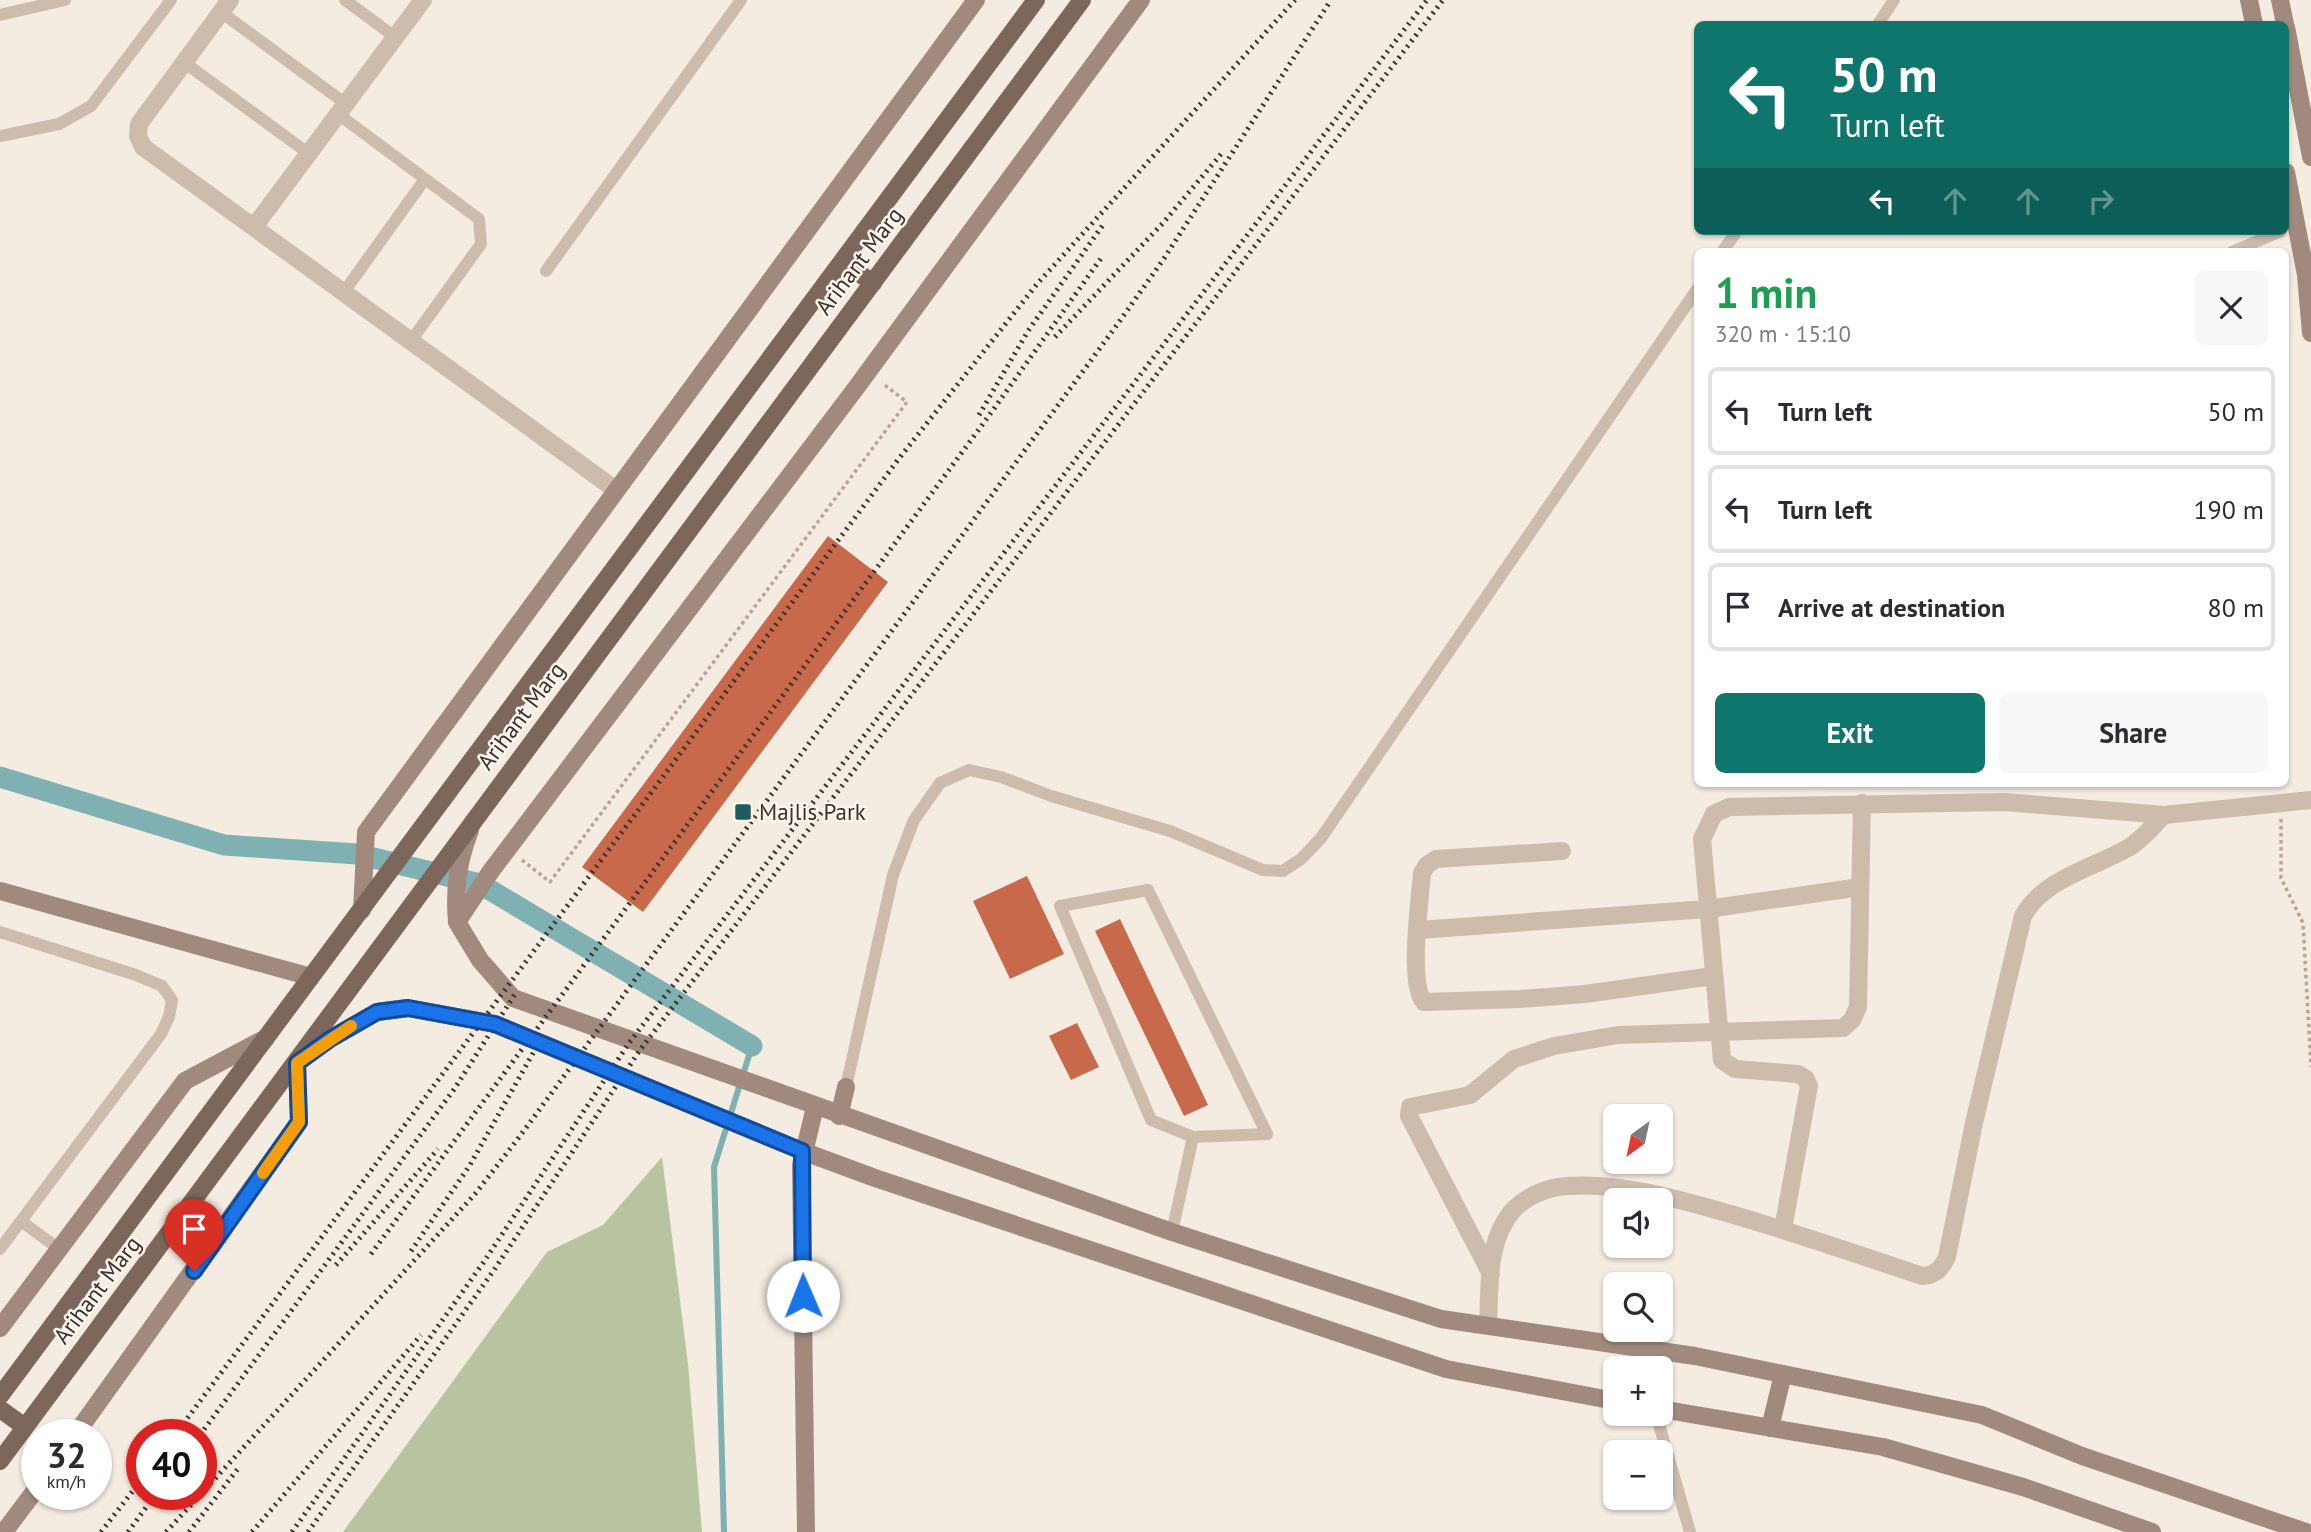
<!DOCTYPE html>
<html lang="en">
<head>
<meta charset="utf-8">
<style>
	body { margin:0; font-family:"PT Sans",sans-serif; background:#f7f7f7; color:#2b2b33; height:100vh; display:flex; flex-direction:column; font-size:26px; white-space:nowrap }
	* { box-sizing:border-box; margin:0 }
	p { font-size:23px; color:#7c7c81 }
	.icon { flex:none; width:38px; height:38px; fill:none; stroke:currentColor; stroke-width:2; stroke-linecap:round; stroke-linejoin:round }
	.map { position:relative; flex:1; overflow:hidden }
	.side { position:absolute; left:1694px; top:248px; width:595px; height:539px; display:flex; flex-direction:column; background:#fff; border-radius:10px; box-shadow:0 2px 5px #0004 }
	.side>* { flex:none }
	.top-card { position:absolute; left:1694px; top:21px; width:595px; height:214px; border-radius:10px; box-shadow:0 2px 5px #0004; background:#0f766e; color:#fff; overflow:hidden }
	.needle { width:46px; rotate:213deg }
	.fabs { position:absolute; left:1603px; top:1104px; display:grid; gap:14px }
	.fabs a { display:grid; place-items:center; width:70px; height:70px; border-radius:10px; background:#fff; box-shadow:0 2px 5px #0004; font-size:35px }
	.speed { position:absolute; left:21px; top:1419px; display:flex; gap:14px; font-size:35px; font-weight:700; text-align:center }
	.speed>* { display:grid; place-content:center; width:91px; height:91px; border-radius:50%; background:#fff; box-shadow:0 2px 5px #0004; line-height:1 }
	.speed small { font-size:18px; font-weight:400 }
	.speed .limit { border:10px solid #d22; background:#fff; color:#111 }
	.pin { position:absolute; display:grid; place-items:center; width:60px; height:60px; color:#fff; margin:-72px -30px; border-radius:50% 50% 50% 0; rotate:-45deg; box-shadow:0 0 7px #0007 }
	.pin .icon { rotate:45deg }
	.me { position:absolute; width:77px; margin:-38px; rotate:359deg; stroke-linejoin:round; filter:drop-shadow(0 0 5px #0008) }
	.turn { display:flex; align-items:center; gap:24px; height:147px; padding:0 21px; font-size:32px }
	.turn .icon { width:91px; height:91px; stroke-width:2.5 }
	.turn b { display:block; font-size:49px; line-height:60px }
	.lanes { display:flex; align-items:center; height:66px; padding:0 21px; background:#0003; justify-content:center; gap:35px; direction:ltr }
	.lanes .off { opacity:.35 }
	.round { display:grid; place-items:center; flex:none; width:74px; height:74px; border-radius:10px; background:#f7f7f7 }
	.head { display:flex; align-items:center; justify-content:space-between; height:119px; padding:0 21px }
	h1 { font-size:42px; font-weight:800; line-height:52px; color:#1e9e55 }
	.cta { display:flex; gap:14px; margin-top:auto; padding:14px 21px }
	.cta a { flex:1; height:80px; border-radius:10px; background:#0f766e; color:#fff; font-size:28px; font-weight:800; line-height:80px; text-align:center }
	.cta a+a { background:#f7f7f7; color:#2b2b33 }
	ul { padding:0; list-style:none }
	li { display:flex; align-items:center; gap:21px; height:88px; margin:0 14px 10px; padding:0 7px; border:4px solid #e1e1e2; border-radius:10px }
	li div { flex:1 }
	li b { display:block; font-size:26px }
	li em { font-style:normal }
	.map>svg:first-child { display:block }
</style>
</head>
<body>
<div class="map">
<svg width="2311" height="1532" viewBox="0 0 2311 1532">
	<rect width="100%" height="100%" fill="#f4ebe1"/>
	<path fill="#b8c4a0" d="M662 1157 688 1364 702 1532H343L547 1252 603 1225Z"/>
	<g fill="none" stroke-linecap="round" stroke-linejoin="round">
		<path stroke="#7fb0b2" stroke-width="6" d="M724 1532 714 1167 752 1046"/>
		<path stroke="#7fb0b2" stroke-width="21" d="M0 777 224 845 357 854 480 884 752 1046"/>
	</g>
	<path fill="#c8694b" d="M828 536 888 582 643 912 582 867Z
		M1027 876 1064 954 1010 979 973 901Z
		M1120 919 1208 1105 1184 1116 1095 931Z
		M1077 1023 1099 1067 1071 1080 1049 1036Z"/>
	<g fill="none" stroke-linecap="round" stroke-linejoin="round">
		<path stroke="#b9a596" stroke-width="3.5" stroke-dasharray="3.5 3.5" stroke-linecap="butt" d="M2281 819V878L2303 923 2311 1067
			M522 860 550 882 907 402 882 383"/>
		<path stroke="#cdbbac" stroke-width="12" d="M345 0 395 37
			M221 12 346 104
			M0 15 65 0
			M1878 24 1894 0
			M185 63 308 153
			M338 114 479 219 481 244 411 341
			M0 136 59 124 91 106 171 0
			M1722 252 1737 231
			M2232 252 2281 231
			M546 271 741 0
			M344 292 425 179
			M0 932 136 975 162 986 172 1000 169 1017 161 1034 0 1249
			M846 1087 893 875 914 820 940 783 969 770 1001 777 1051 796 1170 831 1263 870 1283 871 1301 859 1321 838 1698 288
			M21 1221 59 1249
			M1172 1232 1193 1137 1151 1120 1060 906 1148 890 1267 1134 1193 1137
			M1656 1414 1690 1532"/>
		<path stroke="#cdbbac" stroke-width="18" d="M230 0 139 124 138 136 143 147 616 490
			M254 227 423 0
			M1562 851 1436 859 1427 865 1422 873C1420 900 1408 983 1424 1002L1520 999 1585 994 1713 976
			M1419 930 1707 909 1860 887
			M1783 1229 1809 1086 1806 1079 1798 1074 1735 1069 1722 1060 1702 839 1714 814 1729 807 2005 802 2164 815 2311 800
			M1491 1274 1409 1116 1410 1107 1470 1095 1514 1059 1554 1046 1618 1035 1843 1028 1852 1020 1858 1007 1862 803
			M1488 1326C1490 1287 1486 1240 1514 1209 1527 1196 1548 1187 1567 1186 1622 1182 1681 1200 1734 1215 1798 1234 1860 1255 1922 1276 1936 1275 1941 1269 1947 1257L1974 1123 2023 916C2043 879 2093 868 2128 848 2142 840 2153 826 2164 815"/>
		<path stroke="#a18a7d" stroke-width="18" d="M1141 0 856 388 491 871 457 922 480 960 513 998 1172 1232 1441 1319 1695 1356 1982 1415 2082 1456 2306 1532
			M2249 0 2254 24
			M2280 0 2285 24
			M2286 27 2311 157
			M2286 172 2306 275 2311 333
			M0 891 311 977
			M362 910 366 832 976 0
			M457 922C454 888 458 862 470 830
			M839 1116 846 1087
			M0 1328 185 1081 266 1038
			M1661 1409 1883 1447 2023 1487 2152 1532
			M1770 1428 1783 1374
			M75 1435 299 1122 297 1063 330 1039 377 1012 408 1008 495 1024 802 1151 875 1178 1446 1369 1615 1401
			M4 1532 37 1488
			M806 1532 801 1165 815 1107"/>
		<path stroke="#7d675c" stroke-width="18" d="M843 262 873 283
			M0 1396 1036 0
			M0 1409 25 1427
			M0 1461 1082 0"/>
		<path stroke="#3b302b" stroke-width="5" stroke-dasharray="2 5" stroke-linecap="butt" d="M1055 337 1163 223 1222 153
			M979 415 1028 331 1105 222
			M411 1251 470 1165 541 1039
			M371 1254 988 417 1102 257
			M336 1265 438 1149
			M175 1435 897 461 1037 284 1295 0
			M200 1435 455 1088 515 994
			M201 1494 475 1194 517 1140 1114 329 1163 260 1331 0
			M101 1532 142 1479
			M128 1532 156 1494
			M166 1532 201 1494
			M189 1532 240 1466
			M252 1532 421 1335
			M292 1532 483 1263 629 1043 1427 0
			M308 1532 494 1270 640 1050 1443 0"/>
	</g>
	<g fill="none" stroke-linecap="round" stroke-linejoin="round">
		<defs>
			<path id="route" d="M194 1271 299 1122 297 1063 330 1039 377 1012 408 1008 495 1024 802 1151 803 1296"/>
		</defs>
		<use href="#route" stroke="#114b97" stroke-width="18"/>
		<use href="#route" stroke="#1a73e8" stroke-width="12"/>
		<path stroke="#f59e0b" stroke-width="12" d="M263 1173 299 1122 297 1063 351 1026"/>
	</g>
	<rect fill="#1f5a5e" stroke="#fbf5ee" stroke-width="2.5" x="734" y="803" width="18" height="18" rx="3.5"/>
	<g text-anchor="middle" stroke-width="5" stroke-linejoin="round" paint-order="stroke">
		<g font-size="23" fill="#3b302b" stroke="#fbf5ee">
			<text transform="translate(859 261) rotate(-53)" y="8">Arihant Marg</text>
			<text transform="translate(521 716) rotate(-53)" y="8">Arihant Marg</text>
			<text transform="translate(97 1290) rotate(-53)" y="8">Arihant Marg</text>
		</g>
		<g font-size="23" fill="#3b302b" stroke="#fbf5ee" text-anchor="start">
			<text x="759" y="820">Majlis Park</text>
		</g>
	</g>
</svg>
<div class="fabs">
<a><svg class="needle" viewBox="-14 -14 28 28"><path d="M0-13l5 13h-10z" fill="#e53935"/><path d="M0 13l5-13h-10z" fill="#7c7c81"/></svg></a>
<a><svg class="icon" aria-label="sound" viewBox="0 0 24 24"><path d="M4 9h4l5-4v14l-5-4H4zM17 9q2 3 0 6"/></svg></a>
<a><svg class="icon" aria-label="search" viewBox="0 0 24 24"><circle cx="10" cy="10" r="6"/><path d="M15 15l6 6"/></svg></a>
<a>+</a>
<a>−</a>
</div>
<div class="speed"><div>32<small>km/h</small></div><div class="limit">40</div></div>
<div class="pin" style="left:194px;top:1271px;background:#d93025"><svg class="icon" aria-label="arrive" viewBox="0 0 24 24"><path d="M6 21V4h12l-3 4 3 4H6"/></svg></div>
<svg class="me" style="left:803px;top:1296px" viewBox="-20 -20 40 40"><circle r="19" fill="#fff"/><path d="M0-13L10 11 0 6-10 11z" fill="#1a73e8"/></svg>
<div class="top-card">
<div class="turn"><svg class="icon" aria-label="left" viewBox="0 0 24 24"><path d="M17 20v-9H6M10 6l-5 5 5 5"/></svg><div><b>50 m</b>Turn left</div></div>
<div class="lanes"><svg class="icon" aria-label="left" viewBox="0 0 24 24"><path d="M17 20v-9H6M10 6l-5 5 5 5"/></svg><svg class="icon off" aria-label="ahead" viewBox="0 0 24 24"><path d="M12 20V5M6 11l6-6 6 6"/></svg><svg class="icon off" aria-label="ahead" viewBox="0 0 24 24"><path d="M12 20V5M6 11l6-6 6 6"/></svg><svg class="icon off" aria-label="right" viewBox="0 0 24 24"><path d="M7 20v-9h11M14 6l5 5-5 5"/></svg></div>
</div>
<section class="side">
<div class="head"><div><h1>1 min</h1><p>320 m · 15:10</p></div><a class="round"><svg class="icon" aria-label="close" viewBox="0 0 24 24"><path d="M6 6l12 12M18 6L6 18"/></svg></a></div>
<ul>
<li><svg class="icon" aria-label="left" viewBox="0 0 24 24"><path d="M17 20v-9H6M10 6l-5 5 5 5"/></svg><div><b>Turn left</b></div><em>50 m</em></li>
<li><svg class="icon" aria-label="left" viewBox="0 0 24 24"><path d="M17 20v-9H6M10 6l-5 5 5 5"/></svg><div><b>Turn left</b></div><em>190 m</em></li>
<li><svg class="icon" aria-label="arrive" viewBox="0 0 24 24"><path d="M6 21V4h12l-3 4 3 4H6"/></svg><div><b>Arrive at destination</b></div><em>80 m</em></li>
</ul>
<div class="cta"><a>Exit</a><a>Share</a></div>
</section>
</div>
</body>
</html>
